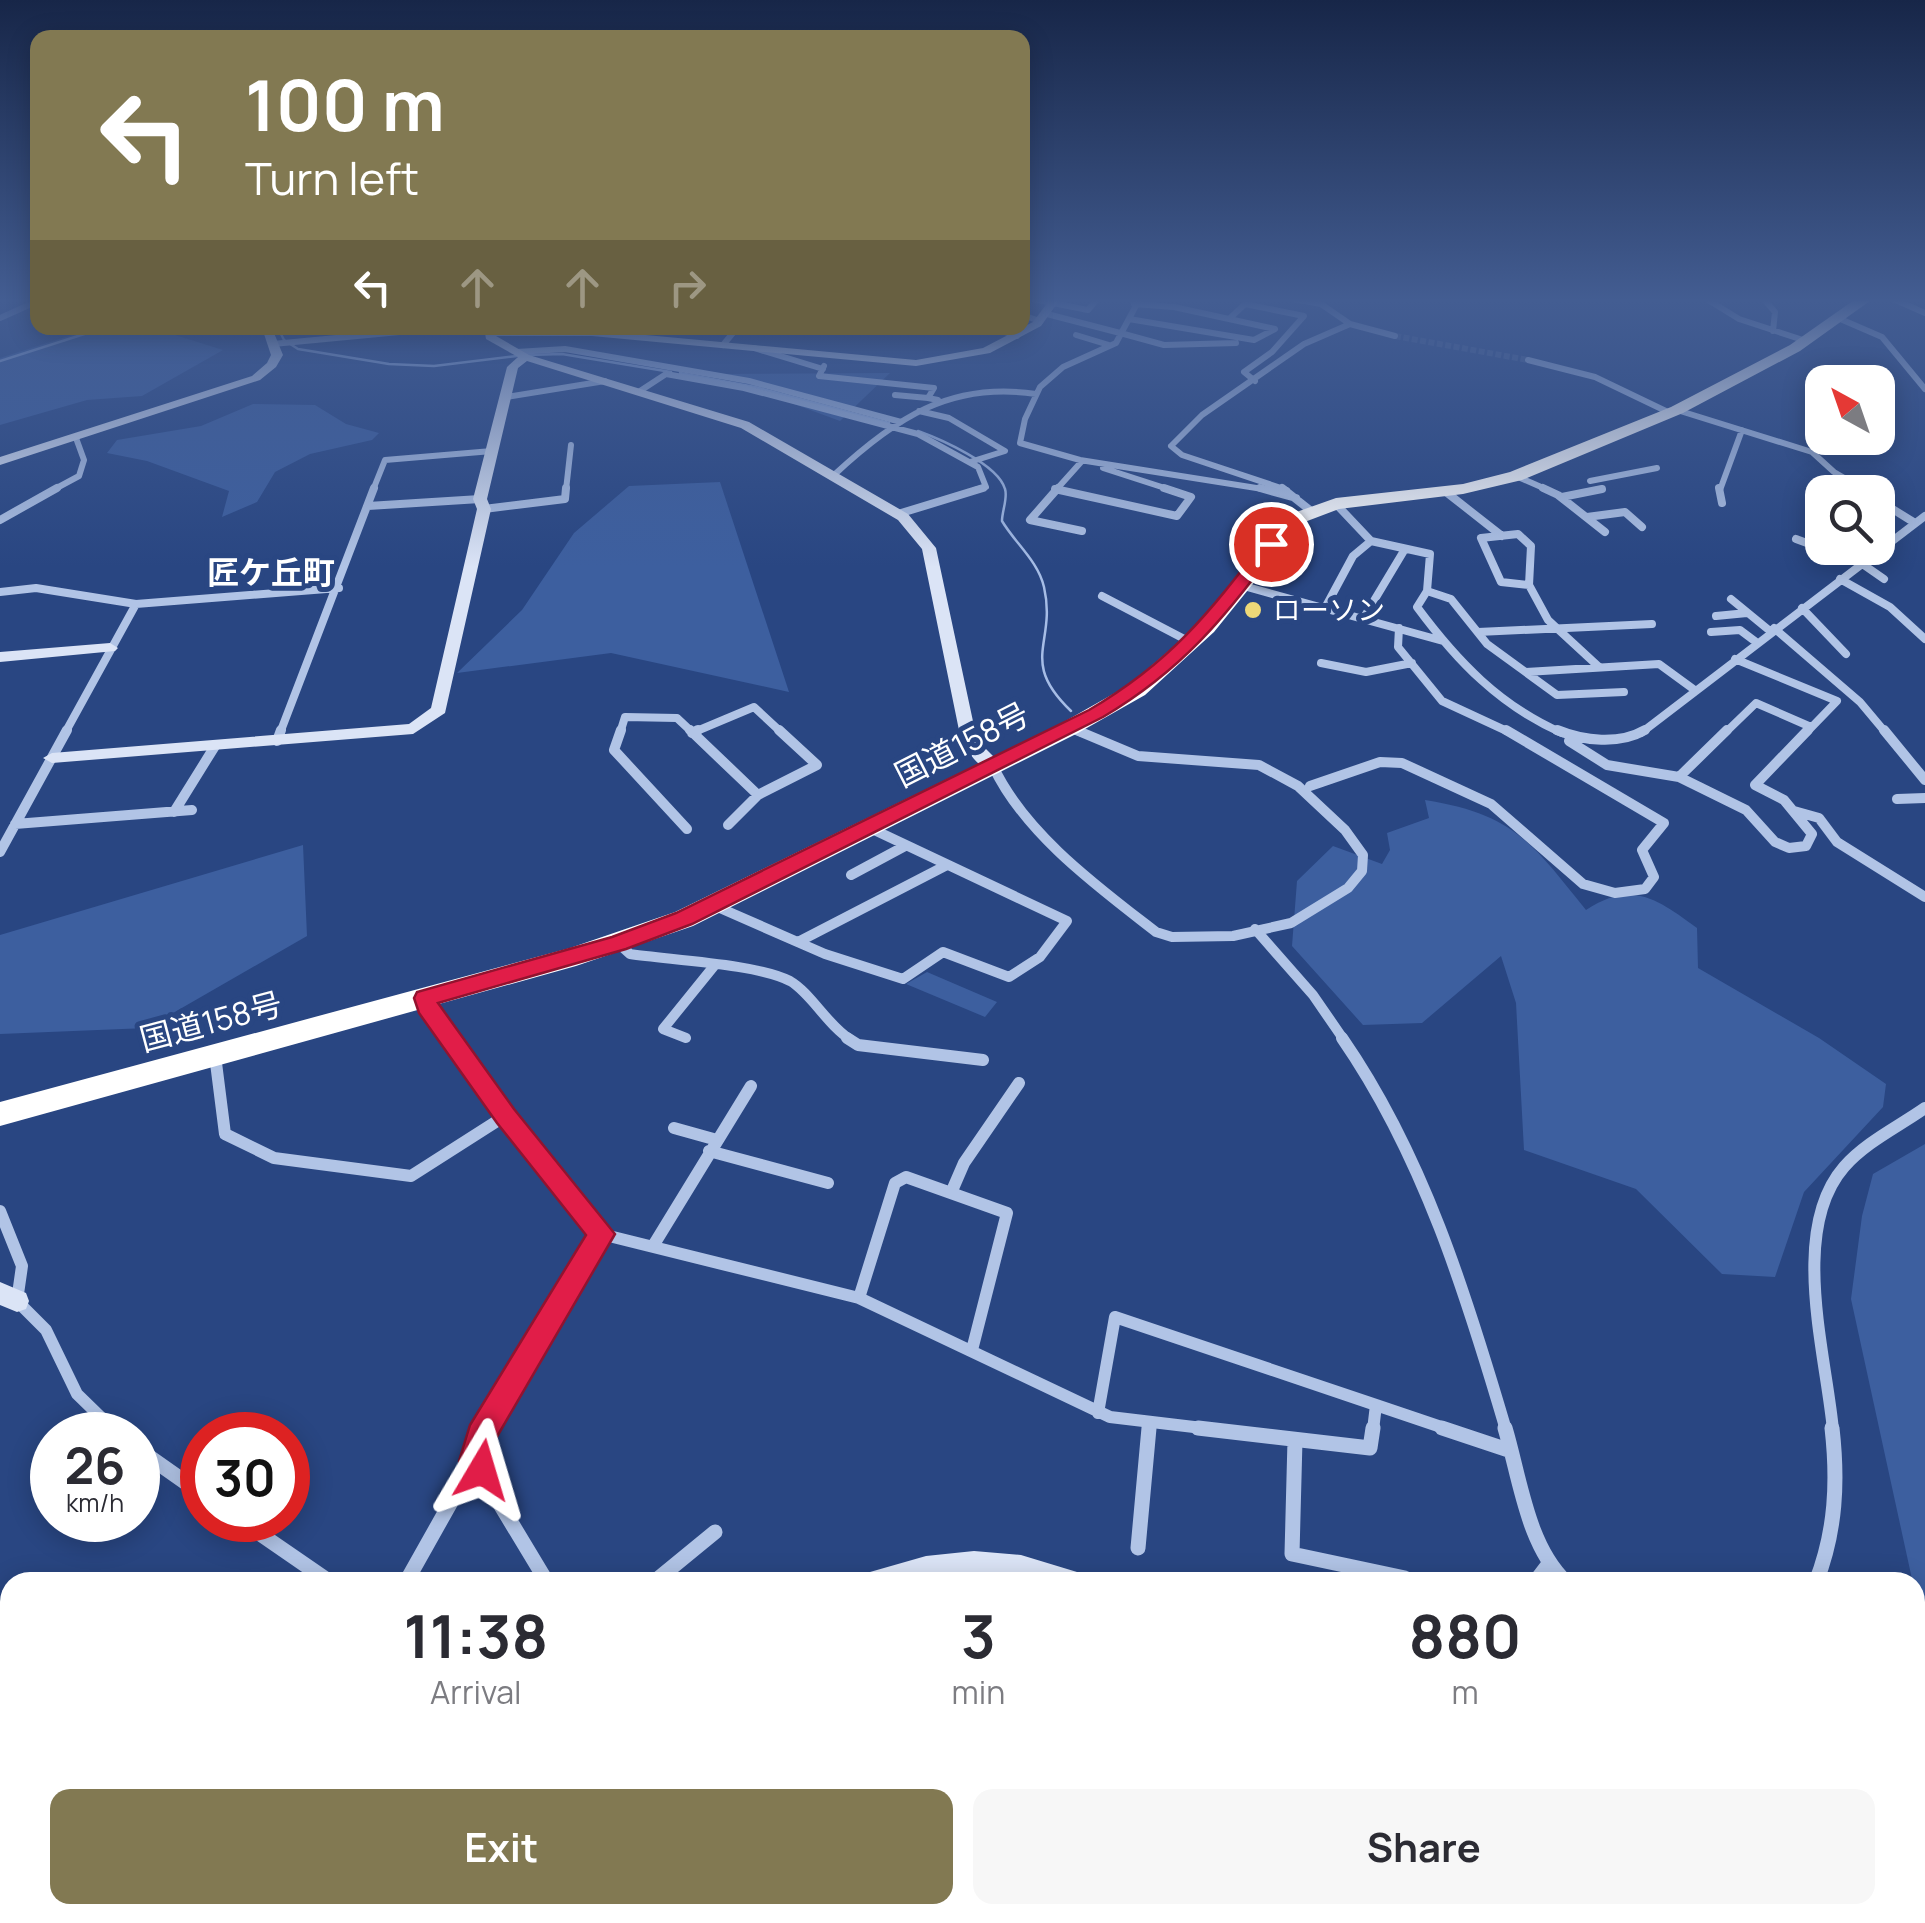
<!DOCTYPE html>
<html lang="en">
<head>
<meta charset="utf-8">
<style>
	body { margin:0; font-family:Manrope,"Noto Sans JP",sans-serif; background:#f7f7f7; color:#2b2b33; height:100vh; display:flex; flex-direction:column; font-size:38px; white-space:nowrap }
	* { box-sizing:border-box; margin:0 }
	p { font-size:32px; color:#7c7c81 }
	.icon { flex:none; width:55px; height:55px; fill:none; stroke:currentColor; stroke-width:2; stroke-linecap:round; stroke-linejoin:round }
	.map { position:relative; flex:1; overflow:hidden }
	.side { position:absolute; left:0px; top:1572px; width:1925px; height:352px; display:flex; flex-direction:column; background:#fff; border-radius:30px 30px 0 0; box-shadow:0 5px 25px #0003 }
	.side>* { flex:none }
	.banner { position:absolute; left:30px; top:30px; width:1000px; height:305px; border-radius:20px; box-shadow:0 5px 25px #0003; background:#827952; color:#fff; overflow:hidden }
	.needle { width:65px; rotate:320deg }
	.tools { position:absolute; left:1805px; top:365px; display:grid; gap:20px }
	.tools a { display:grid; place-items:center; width:90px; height:90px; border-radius:20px; background:#fff; box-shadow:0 5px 25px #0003; font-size:50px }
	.speed { position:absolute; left:30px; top:1412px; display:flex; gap:20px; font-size:50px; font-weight:700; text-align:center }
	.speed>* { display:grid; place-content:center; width:130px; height:130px; border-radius:50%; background:#fff; box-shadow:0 5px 25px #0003; line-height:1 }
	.speed small { font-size:25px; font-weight:400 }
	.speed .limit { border:15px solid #d22; background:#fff; color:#111 }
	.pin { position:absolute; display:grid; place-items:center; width:85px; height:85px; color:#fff; margin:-42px; border:5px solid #fff; border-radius:50%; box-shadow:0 2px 10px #0007 }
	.me { position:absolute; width:110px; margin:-55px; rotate:7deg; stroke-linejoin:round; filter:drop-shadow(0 0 8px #0008) }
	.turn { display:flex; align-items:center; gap:35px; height:210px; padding:0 50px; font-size:45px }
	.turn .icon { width:130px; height:130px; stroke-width:2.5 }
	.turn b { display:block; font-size:70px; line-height:85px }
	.lanes { display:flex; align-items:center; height:95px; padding:0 50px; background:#0003; justify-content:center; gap:50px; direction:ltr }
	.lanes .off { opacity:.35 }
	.eta { display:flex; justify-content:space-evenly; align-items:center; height:170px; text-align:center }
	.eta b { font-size:60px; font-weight:700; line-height:70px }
	.cta { display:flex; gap:20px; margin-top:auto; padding:20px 50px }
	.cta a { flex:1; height:115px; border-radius:20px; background:#827952; color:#fff; font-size:40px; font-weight:700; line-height:115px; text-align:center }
	.cta a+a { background:#f7f7f7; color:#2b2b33 }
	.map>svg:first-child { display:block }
</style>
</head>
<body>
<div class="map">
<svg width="1925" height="1923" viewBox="0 0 1925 1923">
	<rect width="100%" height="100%" fill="#294682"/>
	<path fill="#3d5f9f" d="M94 328H197L175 335 223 350 142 396 87 400 0 425V358Z
		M890 373 840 421 712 374Z
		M253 404 315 405 346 424 379 433 372 440 310 454 275 472 257 502 222 517 229 491 147 461 107 453 117 440 201 426Z
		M720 482 789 692 611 653 457 673 522 610 574 533 629 486Z
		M1425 800C1514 814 1532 843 1586 910 1632 880 1657 899 1697 928L1698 968 1819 1038 1886 1084 1883 1107 1804 1192 1775 1277 1722 1274 1636 1189 1524 1150 1516 1003 1501 956 1422 1023 1363 1025 1292 946 1297 881 1333 846 1382 864 1390 850 1387 833 1429 818Z
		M303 845 307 936 147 1028 0 1034V935Z
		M927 972 997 1002 985 1017 906 984Z
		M1925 1144V1608L1917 1602 1851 1299 1862 1216 1873 1174Z
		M493 1915H1610L1604 1923H484Z"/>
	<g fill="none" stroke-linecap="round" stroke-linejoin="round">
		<path stroke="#a6bde6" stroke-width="2.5" d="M278 328 284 340 298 349 389 364 434 366 517 356
			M527 355 562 354 671 372
			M0 361 103 328
			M680 373 755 387 889 423
			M918 431C940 439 998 464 1005 489 1008 498 1002 511 1002 521 1015 543 1038 561 1044 587 1057 644 1018 660 1071 711"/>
		<path stroke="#496295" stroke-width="6" stroke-dasharray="6 2.5" stroke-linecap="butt" d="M1395 336 1528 360"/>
		<path stroke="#b1c4e6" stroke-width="6" d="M1028 298 1088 310 1098 298
			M1140 298 1116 343 1063 367 1040 387 1025 419 1020 443 1080 460 1269 490
			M1288 298 1321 304 1350 324 1395 336
			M1705 298 1739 319 1806 341
			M1763 298 1775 312 1773 331
			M1891 298 1925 313
			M1047 314 1124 334
			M1022 315 1040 321
			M0 318 38 301
			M1838 318 1882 337 1925 389
			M1129 319 1254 340 1275 329 1174 307 1134 304
			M1229 319 1245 304 1304 316 1272 352 1244 372 1255 381
			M805 328 853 331
			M992 328 1017 336
			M1124 334 1164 345 1236 343
			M1076 335 1109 345
			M273 344 431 329
			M723 345 737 328
			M754 348 823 369
			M517 352 565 349 749 381 901 422
			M1528 360 1595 377 1670 413
			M824 366 819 376 934 388 928 398 938 400
			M640 391 666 374 744 388 918 434 978 467 986 487 975 490
			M895 395 928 398
			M506 397 605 381
			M1677 410 1812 452 1834 472 1865 490
			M919 411 949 418 1005 451 970 462
			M1103 468 1171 490
			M834 475C894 419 950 381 1036 394
			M1516 476 1548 490
			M1590 481 1657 468
			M1055 489 1062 490
			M53 490 79 476 84 460 76 438
			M373 490 385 460 492 451
			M566 490 571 445
			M1056 490 1082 461
			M1287 490 1182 455 1171 446 1202 415 1304 344 1350 324
			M1595 490 1602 489
			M1720 490 1742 430"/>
		<path stroke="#b1c4e6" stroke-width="8" d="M1058 488 1030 520 1082 531
			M1260 488 1296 498
			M1282 488 1311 511
			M1543 488 1558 495 1605 532
			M1719 488 1722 503
			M1860 488 1867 492
			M1055 489 1177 516 1191 497 1164 488
			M1446 492 1502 536
			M1562 497 1602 489
			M1878 500 1915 523
			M1336 504 1371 541 1430 554 1427 591 1417 607C1457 661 1500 706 1562 733
			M368 506 480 499
			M484 509 565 499 566 488
			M898 514 983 488
			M1587 517 1625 512 1642 527
			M0 520 57 488
			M1518 534 1531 546 1529 585 1501 582 1481 538Z
			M1796 539 1861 563 1884 579
			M1840 579 1890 607 1925 639
			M1240 585 1443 641
			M1529 585 1548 620 1599 667
			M1427 591 1451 599 1487 644 1557 695 1624 692
			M0 592 36 588 136 604
			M1102 596 1192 643
			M1731 599 1770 631
			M1325 608 1353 556 1371 541
			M1802 608 1846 654
			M1716 616 1747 613
			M1363 619 1405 549
			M1399 628 1398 647 1442 701 1511 733
			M1774 628 1860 702 1886 733
			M1478 632 1652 624
			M1711 632 1740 630 1756 642
			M1735 659 1837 701 1806 733
			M1321 663 1366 672 1412 663
			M1526 672 1659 664 1696 691
			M1070 728 1082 733
			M65 733 136 604 339 588
			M280 733 374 488
			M620 733 625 717 677 718 693 733
			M692 733 754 707 782 733
			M1641 733 1925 516
			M1725 733 1756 703 1811 727"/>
		<path stroke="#b1c4e6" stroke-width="10" d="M621 730 614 750 687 829
			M690 730 758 795
			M1557 730C1584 741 1619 745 1645 730
			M1884 730 1925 780
			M692 733 698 730
			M277 741 281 730
			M1569 741 1607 765 1679 777 1746 810 1775 842 1789 848 1806 846 1812 834 1784 800 1755 785 1808 730
			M993 766C1025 834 1098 887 1156 932L1172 937 1233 936 1291 923 1348 888 1362 871 1363 855 1345 830 1298 786 1259 765 1138 756 1076 730
			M1679 777 1727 730
			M1310 786 1380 762 1402 763 1491 804 1583 884 1615 893 1645 889 1654 877 1642 850 1664 823 1506 730
			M1897 799 1925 798
			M1794 811 1819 818 1837 842 1925 897
			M174 812 215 746
			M15 824 192 810
			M728 825 758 795 817 765 779 730
			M0 852 67 730
			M851 875 905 846
			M713 905 825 954 903 979 943 952 1009 977 1040 957 1067 921 870 828
			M1255 929 1313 995 1344 1040
			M798 942 945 866
			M618 943 630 954C670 960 758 964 790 981 811 993 827 1025 851 1040
			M425 998 451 1040
			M686 1038 663 1029 714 966"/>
		<path stroke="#b1c4e6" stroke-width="12" d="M449 1038 505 1116 601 1234 859 1298 1110 1417 1219 1430
			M847 1038 858 1045 983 1060
			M1342 1038C1423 1155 1466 1294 1506 1430
			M215 1055 225 1134 274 1158 411 1176 505 1116
			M674 1128 717 1140
			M709 1151 828 1183
			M951 1193 964 1163 1019 1083
			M0 1211 22 1266 17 1301 46 1330 77 1394 114 1430
			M653 1246 751 1086
			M859 1298 895 1183 906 1177 1007 1213 972 1350
			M1098 1413 1115 1317 1376 1405
			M484 1430 601 1234
			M1149 1430 1150 1422
			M1373 1430 1376 1405 1450 1430
			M1833 1430C1826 1354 1789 1230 1844 1167 1866 1142 1898 1127 1925 1108"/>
		<path stroke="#b1c4e6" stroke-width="15" d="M111 1428 119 1435
			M1198 1428 1370 1448 1373 1428
			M1442 1428 1511 1451
			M1505 1428C1520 1478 1527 1545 1566 1582
			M1295 1440 1292 1554 1405 1578
			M138 1449 202 1494
			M474 1461 547 1582
			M240 1520 330 1582
			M1138 1548 1149 1428
			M406 1582 474 1461 485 1428
			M654 1582 715 1532
			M1535 1582 1548 1565
			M1816 1582C1836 1531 1838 1481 1832 1428
			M205 1923 210 1915
			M1636 1923 1644 1915"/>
		<path fill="#dbe4f6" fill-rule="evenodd" d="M0 298H8L3 301Z
			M1051 298H1061L1041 326 990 353 916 366 592 336H496L529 355 749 422 908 514 936 548 977 740 999 762 1002 766 999 770C980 773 970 754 961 740L922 549 898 520 741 428 527 361 518 368 487 499 491 509 445 713 413 734 52 763 43 758 52 753 409 724 431 708 477 509 473 499 507 367 518 357 486 339 485 333 426 331 421 328 592 330 916 360 983 348 1033 322Z
			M262 328H272L283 355 276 367 260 380 0 465V457L252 376 267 363 271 355Z
			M110 643 118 648 115 651 0 662V652Z
			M0 1282 26 1293 29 1301 26 1309 17 1312 0 1305Z
			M974 1551 1021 1555 1077 1572 1082 1582H865L870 1572 926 1556Z
			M446 1915H486L483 1923H443Z"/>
		<path fill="#fff" fill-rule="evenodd" d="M1857 298H1874L1800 351 1683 413 1522 480 1463 494 1339 509 1302 523 1214 632 1145 695 1078 733 693 926 576 966 0 1126V1102L570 948 675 912 1062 723 1129 685 1200 624 1288 515 1336 498 1463 484 1510 472 1671 407 1790 345Z"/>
	</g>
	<linearGradient id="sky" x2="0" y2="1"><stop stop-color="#172648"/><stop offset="0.53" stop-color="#435d92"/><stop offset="1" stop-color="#435d92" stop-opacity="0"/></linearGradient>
	<rect width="1925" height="567" fill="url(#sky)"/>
	<path fill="#e11d48" stroke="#92132f" stroke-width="2.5" d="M1271 539 1279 544C1226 617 1181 671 1103 717L692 924 626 949 438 1003 514 1109 615 1234 495 1440 491 1457 497 1470 493 1481 482 1486 470 1481 459 1461 470 1425 586 1235 497 1123 419 1013 414 998 417 992 612 937 676 913 1089 710C1171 662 1209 613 1265 540Z"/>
	<circle fill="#edd878" stroke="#294682" stroke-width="4" cx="1253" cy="610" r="10"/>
	<g text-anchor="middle" stroke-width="10" stroke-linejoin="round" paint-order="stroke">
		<g font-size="28" fill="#fff" stroke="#294682" text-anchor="start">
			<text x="1273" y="620">ローソン</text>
		</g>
		<g font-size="32" font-weight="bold" fill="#fff" stroke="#294682">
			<text x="271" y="584">匠ケ丘町</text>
		</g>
		<g font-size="32" fill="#fff" stroke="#294682">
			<text transform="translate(962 745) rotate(-27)" y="11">国道158号</text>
			<text transform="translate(211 1022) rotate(-15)" y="11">国道158号</text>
		</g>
	</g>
</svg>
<div class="tools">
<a><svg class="needle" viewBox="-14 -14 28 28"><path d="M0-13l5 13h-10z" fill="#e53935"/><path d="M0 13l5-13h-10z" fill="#7c7c81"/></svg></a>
<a><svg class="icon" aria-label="search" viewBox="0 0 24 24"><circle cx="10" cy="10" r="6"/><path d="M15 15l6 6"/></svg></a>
</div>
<div class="speed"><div>26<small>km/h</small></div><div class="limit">30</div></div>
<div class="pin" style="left:1271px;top:544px;background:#d93025"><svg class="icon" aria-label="arrive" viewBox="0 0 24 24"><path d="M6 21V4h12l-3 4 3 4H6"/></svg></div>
<svg class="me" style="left:482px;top:1470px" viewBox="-20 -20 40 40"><path d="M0-17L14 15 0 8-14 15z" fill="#e11d48" stroke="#fff" stroke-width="4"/></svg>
<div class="banner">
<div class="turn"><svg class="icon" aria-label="left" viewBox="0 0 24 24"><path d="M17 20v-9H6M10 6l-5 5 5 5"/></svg><div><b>100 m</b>Turn left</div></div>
<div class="lanes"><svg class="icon" aria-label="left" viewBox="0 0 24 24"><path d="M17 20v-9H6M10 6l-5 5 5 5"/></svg><svg class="icon off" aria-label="ahead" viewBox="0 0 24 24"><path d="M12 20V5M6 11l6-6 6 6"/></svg><svg class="icon off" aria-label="ahead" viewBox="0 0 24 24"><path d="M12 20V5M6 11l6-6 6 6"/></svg><svg class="icon off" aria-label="right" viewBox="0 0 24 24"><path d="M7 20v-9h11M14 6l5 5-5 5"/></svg></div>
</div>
<section class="side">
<div class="eta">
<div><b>11:38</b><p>Arrival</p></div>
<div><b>3</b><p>min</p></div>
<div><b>880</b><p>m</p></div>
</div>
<div class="cta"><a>Exit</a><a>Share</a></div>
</section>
</div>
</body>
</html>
